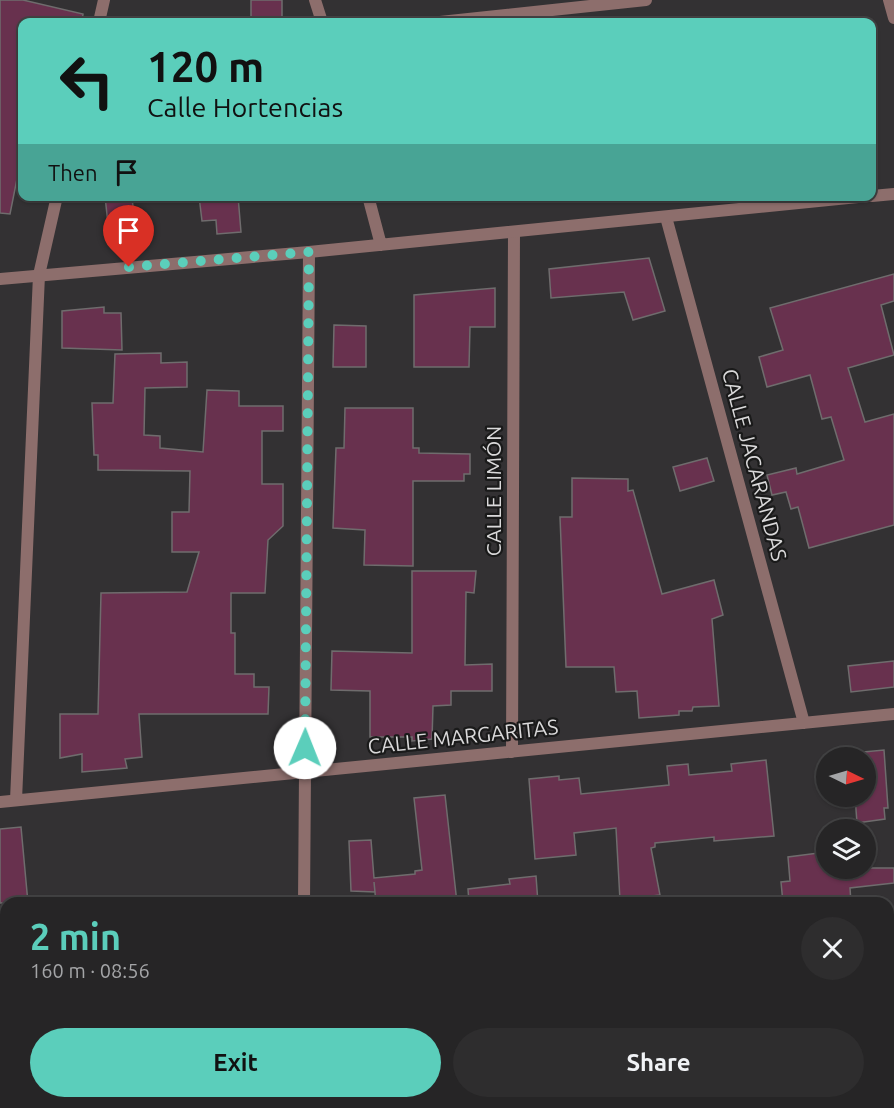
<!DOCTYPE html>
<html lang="en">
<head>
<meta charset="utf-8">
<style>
	body { margin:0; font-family:Ubuntu,sans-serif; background:#2e2d2e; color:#f1f3f6; height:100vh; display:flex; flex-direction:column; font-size:22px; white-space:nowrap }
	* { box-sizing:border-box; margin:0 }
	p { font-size:20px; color:#a4a5a7 }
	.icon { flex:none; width:33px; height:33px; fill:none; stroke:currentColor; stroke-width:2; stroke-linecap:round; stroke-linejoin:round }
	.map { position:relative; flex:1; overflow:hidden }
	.drawer { position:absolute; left:0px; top:897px; width:894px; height:212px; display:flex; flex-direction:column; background:#262526; border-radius:18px 18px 0 0; box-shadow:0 2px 4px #0004,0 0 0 2px #424243 }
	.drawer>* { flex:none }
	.banner { position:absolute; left:18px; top:18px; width:858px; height:183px; border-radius:12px; box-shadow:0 2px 4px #0004,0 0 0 2px #424243; background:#5bcebb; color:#111; overflow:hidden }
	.needle { width:39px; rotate:95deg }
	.controls { position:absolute; left:816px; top:747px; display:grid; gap:12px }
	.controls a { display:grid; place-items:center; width:60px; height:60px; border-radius:50%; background:#262526; box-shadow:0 2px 4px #0004,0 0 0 2px #424243; font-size:30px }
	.pin { position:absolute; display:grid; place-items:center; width:51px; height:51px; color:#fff; margin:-62px -26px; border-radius:50% 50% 50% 0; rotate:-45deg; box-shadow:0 0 6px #0007 }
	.pin .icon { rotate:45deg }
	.me { position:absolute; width:66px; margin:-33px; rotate:1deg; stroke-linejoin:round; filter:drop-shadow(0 0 4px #0008) }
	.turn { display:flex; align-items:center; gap:21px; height:126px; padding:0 30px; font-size:27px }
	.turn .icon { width:78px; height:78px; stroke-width:2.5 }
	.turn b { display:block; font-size:42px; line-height:51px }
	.then { display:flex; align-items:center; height:57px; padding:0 30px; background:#0003; gap:12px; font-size:22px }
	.round { display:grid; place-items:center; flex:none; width:63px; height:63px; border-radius:32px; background:#2e2d2e }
	.head { display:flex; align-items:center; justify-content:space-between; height:102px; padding:0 30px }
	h1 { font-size:36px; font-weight:700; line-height:45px; color:#5bcebb }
	.primary-button { display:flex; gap:12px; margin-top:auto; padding:12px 30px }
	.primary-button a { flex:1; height:69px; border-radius:36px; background:#5bcebb; color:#111; font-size:24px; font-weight:700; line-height:69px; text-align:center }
	.primary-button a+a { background:#2e2d2e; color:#f1f3f6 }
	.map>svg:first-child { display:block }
</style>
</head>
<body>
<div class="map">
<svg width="894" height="1108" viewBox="0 0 894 1108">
	<rect width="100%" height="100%" fill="#333133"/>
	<path fill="#68314e" stroke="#6f6c6d" stroke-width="1.5" d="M0 0H23L83 14 82 22H22V154L10 214 0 213Z
		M251 0H282V22H251Z
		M105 196H132L136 241 110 243Z
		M199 196H238L241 232 217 234 216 220 202 221Z
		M649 258 665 311 633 320 624 292 551 298 549 269Z
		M894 274V301L881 305 894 355 848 368 865 422 894 414V525L809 548 798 507 791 509 786 492 772 495 767 475 796 468 797 474 844 460 831 417 822 419 810 375 767 387 759 357 783 350 770 308Z
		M495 288V327H470L469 367H414V295Z
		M104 307V313H121L122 350 62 348V311Z
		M334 325 366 326V367H333Z
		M161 353V363L187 362V387L145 388 144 435 160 436V448L203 452 207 390 239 391V406H283V431H262V484H283V526L268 540 265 593H231V633H235V674H254V687H269L268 714H139L142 757 125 759 127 768 82 772V754L60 758V714H98L101 593 187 592 199 552H172V512H189L190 471 98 470V455H94L92 403H113L115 354Z
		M345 408H413V448H419V453L470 454V474H464V481H413V566L364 565 365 530 333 528 336 448H344Z
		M707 458 714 481 680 491 673 467Z
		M572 478 628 479V491L633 490 662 594 714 580 723 615 712 619 719 706 693 707 692 711H679V715L639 718 637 691 616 692 614 667H566L560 517H572Z
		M412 571H476L474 593 466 592 465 665 492 664V691H451V705L433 706 432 739 412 741V737H370V691L331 690 332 651 412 653Z
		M894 661V687L851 692 848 666Z
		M884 750 888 808H884L885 819 857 823 855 796H866V758H853V753Z
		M766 760 774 836 714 841V837L655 843V847L651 848 660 895 620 900 616 828 574 833 576 855 535 859 529 779 559 776V780L579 778 581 794 669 785 667 766 688 764 689 775 732 771 731 764Z
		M445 795 457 903H376L374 882 375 892 351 891 349 841 371 840 374 878 415 874V871L422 870 414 798Z
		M21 827 28 903H0V829Z
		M826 852V868H894V883L850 888 851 903H783L781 882 790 881 788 857Z
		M536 876 538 903H469L468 889 510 884 509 879Z"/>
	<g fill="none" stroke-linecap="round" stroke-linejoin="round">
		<path stroke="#8d6e6c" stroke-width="12" d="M889 0 894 18
			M99 22 104 0
			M440 22 646 0
			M666 217 804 723
			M512 752 514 232
			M16 800 39 275 57 196
			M0 802 894 714
			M304 903 309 252
			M888 926 894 925
			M0 1014H6
			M303 1108V1102"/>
		<path stroke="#8d6e6c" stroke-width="12" d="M315 0 322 22
			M368 196 381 245
			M872 196 894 194
			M0 279 309 252 868 196"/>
	</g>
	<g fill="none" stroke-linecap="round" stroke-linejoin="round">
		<path stroke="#5bcebb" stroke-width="10" stroke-dasharray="0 18" d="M129 267 309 252 305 748"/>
	</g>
	<g text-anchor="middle" stroke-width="4.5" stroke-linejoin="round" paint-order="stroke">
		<g font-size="21" fill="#dad9da" stroke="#1a1a1a">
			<text transform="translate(754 465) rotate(75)" y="7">CALLE JACARANDAS</text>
			<text transform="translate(494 491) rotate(-90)" y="7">CALLE LIMÓN</text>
			<text transform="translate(463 737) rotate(-6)" y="7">CALLE MARGARITAS</text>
		</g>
	</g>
</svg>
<div class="controls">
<a><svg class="needle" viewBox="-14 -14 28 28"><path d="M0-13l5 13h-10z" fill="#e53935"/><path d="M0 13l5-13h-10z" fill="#a4a5a7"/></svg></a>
<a><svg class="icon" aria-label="layers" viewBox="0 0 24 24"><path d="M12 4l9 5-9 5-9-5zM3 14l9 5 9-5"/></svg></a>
</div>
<div class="pin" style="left:129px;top:267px;background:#d93025"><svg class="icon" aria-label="arrive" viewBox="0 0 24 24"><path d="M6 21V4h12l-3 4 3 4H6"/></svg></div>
<svg class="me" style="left:305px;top:748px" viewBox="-20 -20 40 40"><circle r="19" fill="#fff"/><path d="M0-13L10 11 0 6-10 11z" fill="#5bcebb"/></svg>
<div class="banner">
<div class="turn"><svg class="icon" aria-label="left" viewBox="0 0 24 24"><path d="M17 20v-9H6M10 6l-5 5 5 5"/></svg><div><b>120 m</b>Calle Hortencias</div></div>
<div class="then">Then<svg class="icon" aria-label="arrive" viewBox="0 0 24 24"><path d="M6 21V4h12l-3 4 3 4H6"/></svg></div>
</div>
<section class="drawer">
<div class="head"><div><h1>2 min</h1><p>160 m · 08:56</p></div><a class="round"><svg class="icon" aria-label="close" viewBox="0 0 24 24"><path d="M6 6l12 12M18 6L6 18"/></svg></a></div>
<div class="primary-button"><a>Exit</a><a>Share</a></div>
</section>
</div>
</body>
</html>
